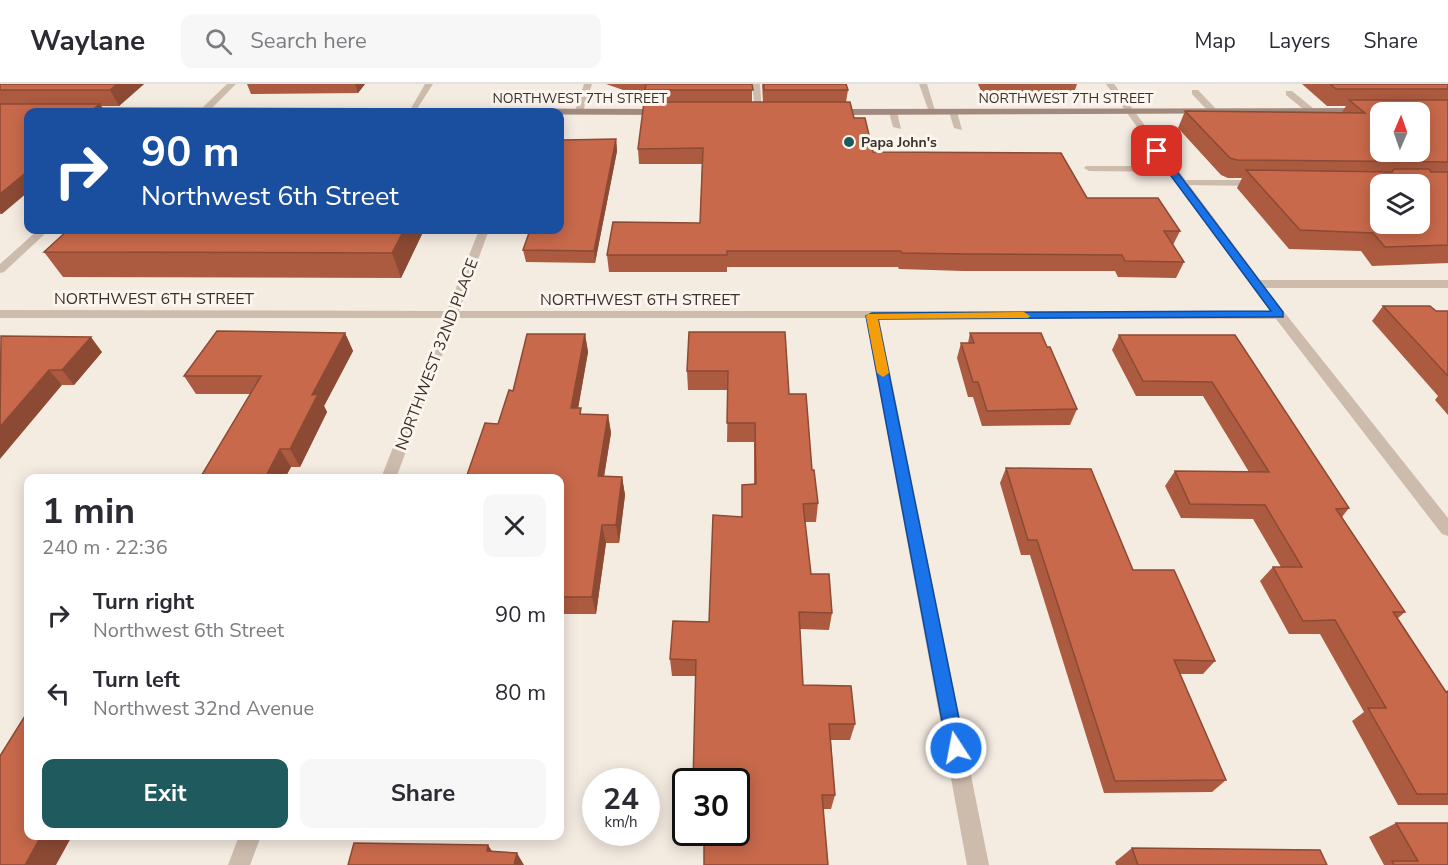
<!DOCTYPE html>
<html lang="en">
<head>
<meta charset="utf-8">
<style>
	body { margin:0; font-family:"Nunito Sans",sans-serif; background:#f7f7f7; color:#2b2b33; height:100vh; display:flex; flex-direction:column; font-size:22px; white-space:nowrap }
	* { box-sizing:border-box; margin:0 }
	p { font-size:20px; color:#7c7c81 }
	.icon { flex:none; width:33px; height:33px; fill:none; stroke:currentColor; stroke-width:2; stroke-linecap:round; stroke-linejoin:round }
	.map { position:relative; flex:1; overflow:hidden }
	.panel { position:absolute; left:24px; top:390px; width:540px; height:366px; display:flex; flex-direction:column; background:#fff; border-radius:12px; box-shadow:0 3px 15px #0003 }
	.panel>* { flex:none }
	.top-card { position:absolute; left:24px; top:24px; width:540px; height:126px; border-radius:12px; box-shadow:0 3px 15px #0003; background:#1a4fa0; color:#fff; overflow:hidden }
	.needle { width:39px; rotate:2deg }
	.fabs { position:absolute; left:1370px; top:18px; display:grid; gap:12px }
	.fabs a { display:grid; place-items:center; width:60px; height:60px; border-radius:12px; background:#fff; box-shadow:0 3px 15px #0003; font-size:30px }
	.speed { position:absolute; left:582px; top:684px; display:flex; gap:12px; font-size:30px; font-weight:700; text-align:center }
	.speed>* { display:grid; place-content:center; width:78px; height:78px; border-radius:50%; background:#fff; box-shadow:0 3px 15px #0003; line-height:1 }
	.speed small { font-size:15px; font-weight:400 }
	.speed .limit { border:3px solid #111; border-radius:9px; background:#fff; color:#111 }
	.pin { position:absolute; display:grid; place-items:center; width:51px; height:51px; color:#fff; margin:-26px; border-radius:12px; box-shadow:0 3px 9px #0006 }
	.me { position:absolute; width:66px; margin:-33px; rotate:349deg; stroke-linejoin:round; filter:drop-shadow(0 0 4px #0008) }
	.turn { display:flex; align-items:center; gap:21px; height:126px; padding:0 18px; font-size:27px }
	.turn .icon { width:78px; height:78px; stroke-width:2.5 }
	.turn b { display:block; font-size:42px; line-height:51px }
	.round { display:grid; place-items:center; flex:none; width:63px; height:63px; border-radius:12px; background:#f7f7f7 }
	.overview { display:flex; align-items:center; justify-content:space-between; height:102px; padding:0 18px }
	h1 { font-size:36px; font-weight:700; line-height:45px }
	.cta { display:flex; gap:12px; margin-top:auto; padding:12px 18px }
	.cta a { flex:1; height:69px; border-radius:12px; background:#1f5a5e; color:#fff; font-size:24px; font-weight:700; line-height:69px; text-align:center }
	.cta a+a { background:#f7f7f7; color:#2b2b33 }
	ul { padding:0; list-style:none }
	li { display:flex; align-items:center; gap:18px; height:78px; padding:0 18px }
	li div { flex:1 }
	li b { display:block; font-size:22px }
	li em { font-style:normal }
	header { display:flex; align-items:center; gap:36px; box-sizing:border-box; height:84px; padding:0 30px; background:#fff; border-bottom:2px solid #e1e1e2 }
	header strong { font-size:28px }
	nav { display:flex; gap:33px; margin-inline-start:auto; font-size:21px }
	.search { width:420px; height:54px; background:#f7f7f7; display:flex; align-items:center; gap:15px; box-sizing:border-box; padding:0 21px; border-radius:12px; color:#7c7c81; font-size:22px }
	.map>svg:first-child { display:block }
</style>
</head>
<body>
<header>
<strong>Waylane</strong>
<div class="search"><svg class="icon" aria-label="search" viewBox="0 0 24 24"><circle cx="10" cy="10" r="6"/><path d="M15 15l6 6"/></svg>Search here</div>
<nav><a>Map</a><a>Layers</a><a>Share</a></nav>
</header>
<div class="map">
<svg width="1448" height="781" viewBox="0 0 1448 781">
	<rect width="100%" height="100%" fill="#f4ebe1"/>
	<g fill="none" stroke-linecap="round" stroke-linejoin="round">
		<path fill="#cdbbac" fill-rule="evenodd" d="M425 0H433L415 28H409Z
			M752 0H760L762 29 755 27Z
			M1192 6H1198L1216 25V29H1210L1192 10Z
			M1286 7H1292L1314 25V29H1308L1286 11Z
			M893 25 897 28 901 45 893 43 889 28Z
			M953 25 957 28 962 46 954 44 949 28Z
			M1086 82H1171L1176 85 1171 88 1089 87 1084 84Z
			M1177 96H1259L1264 99 1259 102 1181 101 1177 100Z"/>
		<path fill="#cdbbac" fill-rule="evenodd" d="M227 0H236L208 28H202V24Z
			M584 0H592L583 27 579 30 575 27Z
			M919 0H927L936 30 929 28Z
			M1106 0H1114L1260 196H1448V204H1265L1448 434V452L1442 450 1276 235 879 234 989 781H967L866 234H456L396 394H381L444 234H0V226L447 227 479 146H489L459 227H1270Z
			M38 146H49L4 188 0 189V180Z
			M239 752H261L250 781H228Z"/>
		<path fill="#a18a7d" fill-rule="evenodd" d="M84 23 663 25 667 28 663 31 81 28V24Z
			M1362 24 1365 25V29L834 31 830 28 834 25Z"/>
	</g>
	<path fill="#ac5a40" d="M0 0H144L119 22H101L105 28H28L2 130H0Z
		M247 0H365L358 9 251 10Z
		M606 0H752V18H763L762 0H846L848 6 846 18 873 68 1087 114 1180 147 1173 161 1184 178 1176 194 1118 193 1115 187H964L899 185 898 183H727V188H609L607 171 700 139 702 80H639L638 65 646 14Z
		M978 0H1077L1074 9 990 16 987 9H982Z
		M1302 0H1448V179L1372 182 1361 167 1289 165 1237 104 1242 94H1228L1221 91 1178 44 1185 27 1342 28 1346 22H1327Z
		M616 55 617 67 595 179 526 178 523 166Z
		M424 146 401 194 63 193 44 168Z
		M1383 222 1436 227H1448V331L1435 316 1438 312 1372 237Z
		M689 248 789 310 812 386 818 419 816 438H805L811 490 832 529 829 546 800 545 803 601 855 640 850 656H831L835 711 831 725H823L736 748 696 592H672L670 575 709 538 742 433 754 400V358H727L728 306H688L687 287Z
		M345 249 353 267 324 322 327 328 300 383H291L285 394H200L250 310H196L184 292Z
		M970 249 1047 263 1077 325 1070 341 982 342 973 313H968L957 274 961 259H968Z
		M585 250 588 268 578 324 582 331H608L611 349 604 393H622L625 411 619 459H606L596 530H560V394L498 340 513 307Z
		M1119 251H1235L1349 424 1342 433 1405 528 1398 534 1446 608 1448 607V721H1398L1352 637 1364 628 1320 550H1289L1260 497 1273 483H1281L1253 435 1181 434 1165 402 1175 387 1249 388 1203 312H1136L1112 266Z
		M0 253 102 268 74 301H62Z
		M1006 384 1133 486 1215 577 1203 590H1180L1226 696 1212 708 1104 709 1030 471H1021L1000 399Z
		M1396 739 1448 781H1384L1369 753Z
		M1132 764 1327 781H1116L1115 778Z"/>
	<path fill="#8c4a34" d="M117 0H144L119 22 110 6Z
		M355 0H365L358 9Z
		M100 20 105 28H89Z
		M616 55 617 67 595 179 594 167Z
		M28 87V108L2 130 0 127V110Z
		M404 146H424L401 194 392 169Z
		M345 249 353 267 324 322 327 328 300 383 290 365 312 311Z
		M585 250 588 268 575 342 571 324Z
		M91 253 102 268 74 301 62 286Z
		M49 286 62 301 0 375V343Z
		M608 331 611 349 601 410 598 392Z
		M280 365 291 383 285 394H265Z
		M622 393 625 411 619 459 616 441Z
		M602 441 606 459 596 530 592 513Z
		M41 752H72L56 781H25Z
		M488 761 497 775 487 767Z
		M517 769 524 781H514Z"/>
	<path fill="#c8694b" stroke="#8c4a34" stroke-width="1.5" fill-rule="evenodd" d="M0 0H117L110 6H0Z
		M646 0H752L753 6H645Z
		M764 0H846L848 6H764Z
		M1330 0H1448V5H1336Z
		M1349 16H1448V78L1237 76 1230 74 1185 27 1365 29ZM1380 28H1419V68H1380Z
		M644 18H850L854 34H865L873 68 1061 69 1087 114H1158L1180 147H1164L1184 178 1125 177 1122 171 968 170 902 169 901 167H727V171H607L613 138 700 139 703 64 638 65Z
		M0 20H100L89 28H28V87L0 110Z
		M616 55 594 167 523 166 530 146H560V69L563 56Z
		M1394 85H1429L1431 88H1448V161L1385 163 1373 149 1300 146 1246 86 1392 88ZM1380 100H1419V140H1380Z
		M68 146H404L392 169 44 168Z
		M1383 222H1430L1436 227H1448V292Z
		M217 247 345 249 312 311 318 310 290 365H280L265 394H200L261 292H184Z
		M689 248H785L789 310H806L812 386H814L818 419 803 420 811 490H829L832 529 799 528 803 601 851 602 855 640H829L835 711H822L828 781H704V748H736V698H693L696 576 670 575 673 537 709 538 713 431 742 433V401L756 400 755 339H727L728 287H687Z
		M970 249H1041L1047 263H1050L1077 325 987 327 978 298H973L961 259H974Z
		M527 250H585L571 324H581L580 330 608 331 598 392 622 393 616 441H602L592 513H560V394H466L485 339 498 340 509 306 513 307Z
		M1119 251H1235L1349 424 1336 425 1405 528H1393L1446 608 1448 607V710H1417L1368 624H1386L1335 536 1303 537 1273 483H1302L1265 421 1190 420 1175 387 1269 388 1212 298 1143 297Z
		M1 252 91 253 62 286H49L0 343Z
		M1006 384 1091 385 1133 486H1174L1215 577 1174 576 1226 696 1115 697 1037 456H1028Z
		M28 627V752H41L25 781H0V672Z
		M1396 739H1448V781H1394L1392 777H1418Z
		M354 759 488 761 487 767 517 769 514 781H348Z
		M1132 764 1320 766 1327 781H1138Z"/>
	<path fill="#1a73e8" stroke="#114b97" stroke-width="1.5" d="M1154 65H1160L1283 228V233L878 235 965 664 962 670 956 673 949 670 947 664 866 232 872 229 1271 227 1154 69Z"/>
	<path fill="#f59e0b" d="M1024 228 1030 232 1028 234 878 235 889 289 883 293 877 289 866 232 868 230Z"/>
	<circle fill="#1f5a5e" stroke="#fbf5ee" stroke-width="2" cx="849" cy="58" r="6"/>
	<g text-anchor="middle" stroke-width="6" stroke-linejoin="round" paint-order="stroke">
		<g font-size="14" fill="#3b302b" stroke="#fbf5ee">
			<text x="580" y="19">NORTHWEST 7TH STREET</text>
			<text x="1066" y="19">NORTHWEST 7TH STREET</text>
		</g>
		<g font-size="14" font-weight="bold" fill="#3b302b" stroke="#fbf5ee" text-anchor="start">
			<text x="861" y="63">Papa John's</text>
		</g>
		<g font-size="16" fill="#3b302b" stroke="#fbf5ee">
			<text x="154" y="220">NORTHWEST 6TH STREET</text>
			<text x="640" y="221">NORTHWEST 6TH STREET</text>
			<text transform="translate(436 270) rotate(-69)" y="6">NORTHWEST 32ND PLACE</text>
		</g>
	</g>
</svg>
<div class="fabs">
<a><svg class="needle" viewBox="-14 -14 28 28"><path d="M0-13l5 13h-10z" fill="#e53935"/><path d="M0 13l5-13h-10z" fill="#7c7c81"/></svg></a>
<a><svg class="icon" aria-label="layers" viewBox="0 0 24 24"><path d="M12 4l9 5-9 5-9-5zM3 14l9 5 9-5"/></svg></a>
</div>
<div class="speed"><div>24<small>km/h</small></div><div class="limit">30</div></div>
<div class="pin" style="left:1157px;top:67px;background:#d93025"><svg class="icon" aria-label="arrive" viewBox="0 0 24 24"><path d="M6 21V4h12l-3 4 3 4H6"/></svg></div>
<svg class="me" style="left:956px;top:664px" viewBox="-20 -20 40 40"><circle r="17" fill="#1a73e8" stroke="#fff" stroke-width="3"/><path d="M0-11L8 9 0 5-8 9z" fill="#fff"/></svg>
<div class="top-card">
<div class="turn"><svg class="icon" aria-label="right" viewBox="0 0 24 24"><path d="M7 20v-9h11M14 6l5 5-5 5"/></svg><div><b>90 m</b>Northwest 6th Street</div></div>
</div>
<section class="panel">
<div class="overview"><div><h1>1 min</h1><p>240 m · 22:36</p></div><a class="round"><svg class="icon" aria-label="close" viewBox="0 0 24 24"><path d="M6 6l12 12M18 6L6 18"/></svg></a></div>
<ul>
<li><svg class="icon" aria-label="right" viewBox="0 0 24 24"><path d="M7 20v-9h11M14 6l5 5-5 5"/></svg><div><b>Turn right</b><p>Northwest 6th Street</p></div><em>90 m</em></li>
<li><svg class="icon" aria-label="left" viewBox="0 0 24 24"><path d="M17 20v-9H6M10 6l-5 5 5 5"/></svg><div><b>Turn left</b><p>Northwest 32nd Avenue</p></div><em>80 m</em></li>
</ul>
<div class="cta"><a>Exit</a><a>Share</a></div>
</section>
</div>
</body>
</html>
